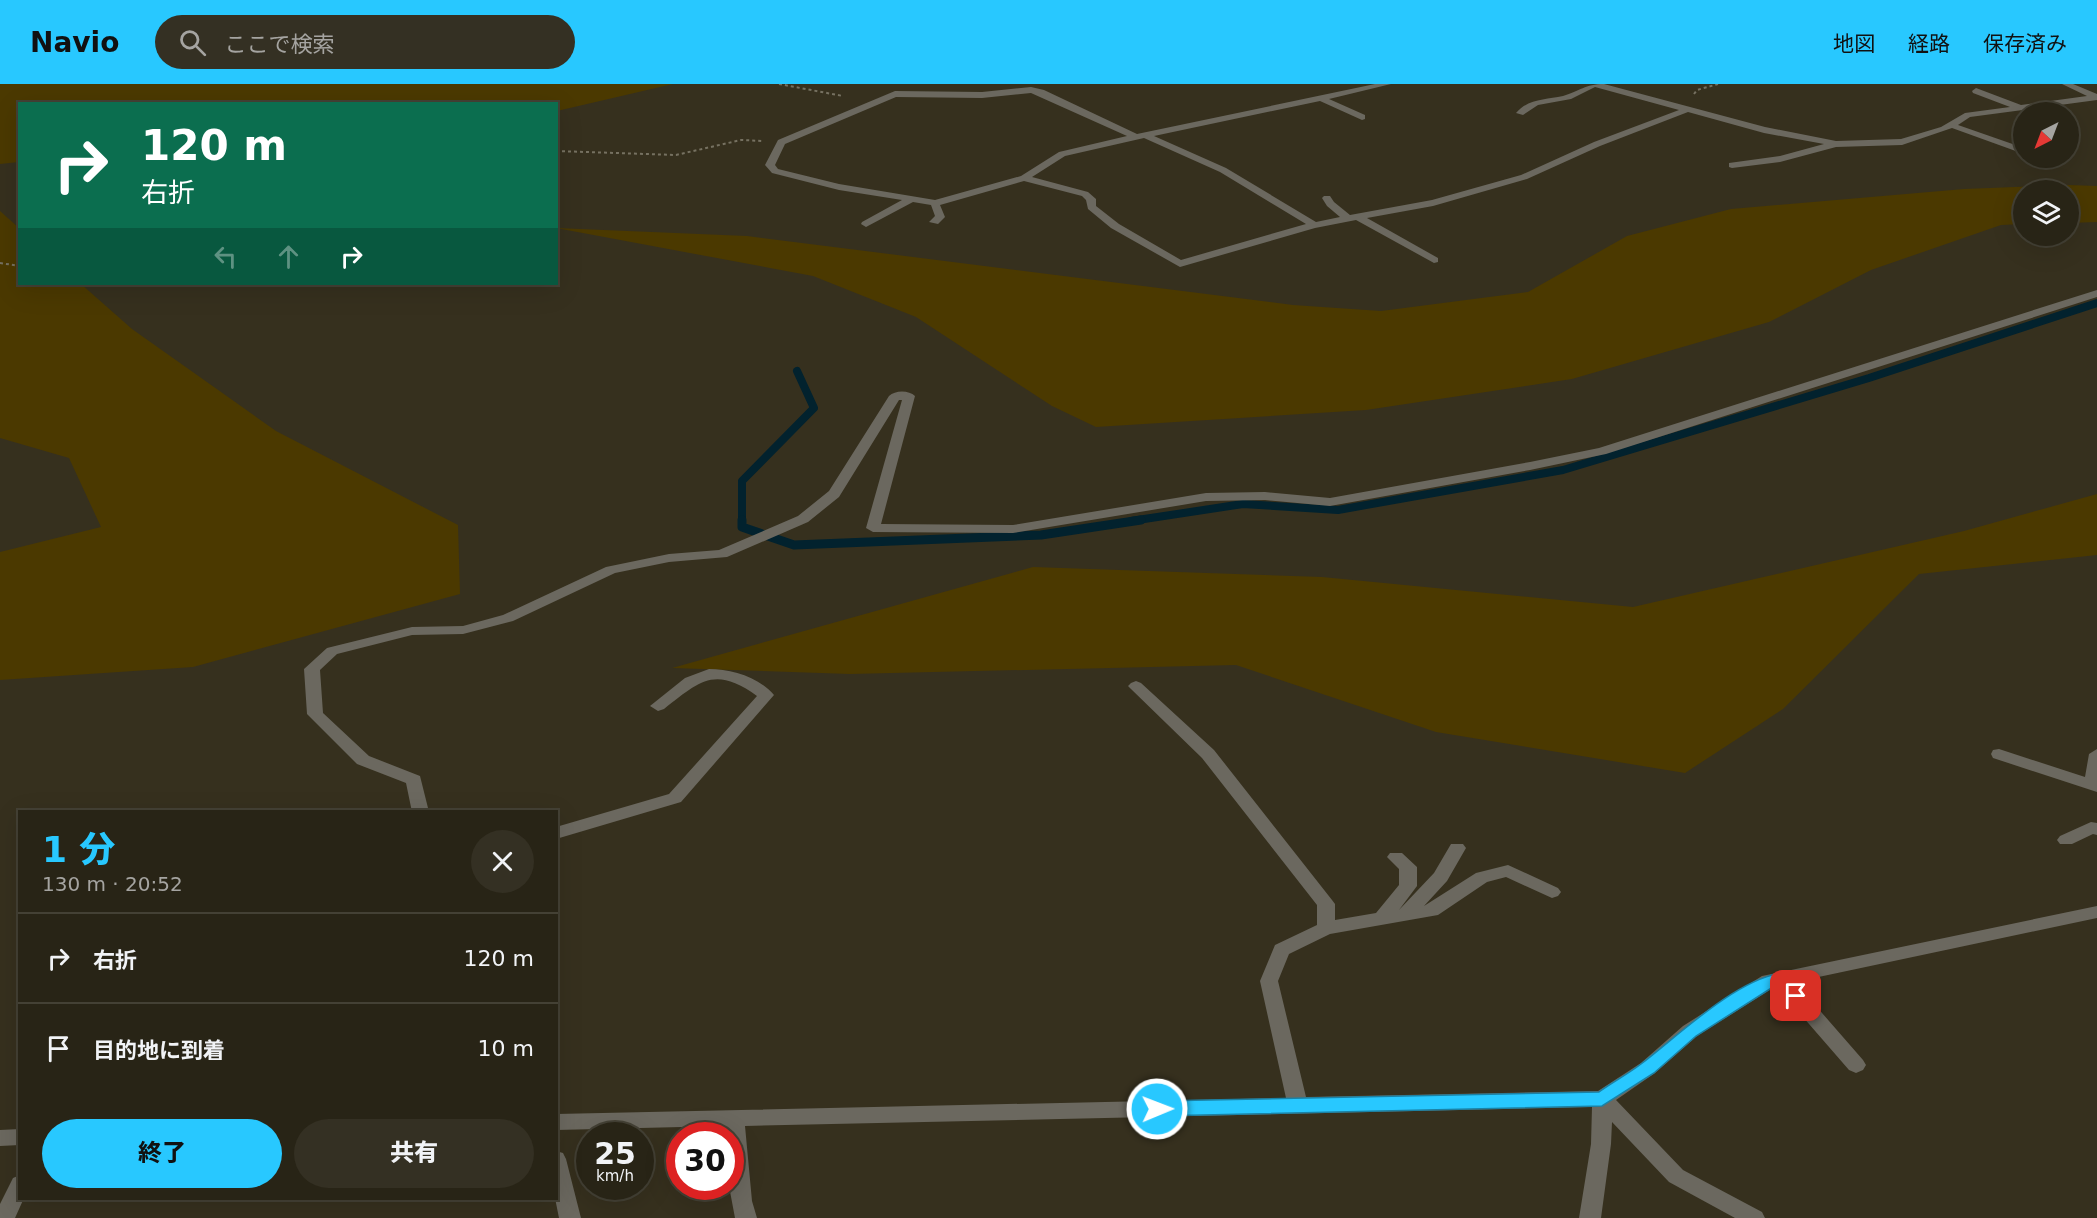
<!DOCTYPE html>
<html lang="ja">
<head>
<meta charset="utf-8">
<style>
	body { margin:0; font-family:"DejaVu Sans","Noto Sans JP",sans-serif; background:#343023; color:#f1f3f6; height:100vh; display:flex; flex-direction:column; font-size:22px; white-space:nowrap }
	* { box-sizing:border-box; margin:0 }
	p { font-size:20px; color:#a5a4a1 }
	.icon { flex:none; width:33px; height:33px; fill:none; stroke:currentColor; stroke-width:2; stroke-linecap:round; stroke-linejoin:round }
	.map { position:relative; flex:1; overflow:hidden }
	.side { position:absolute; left:18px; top:726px; width:540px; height:390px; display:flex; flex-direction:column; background:#282416; border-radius:0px; box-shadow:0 6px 24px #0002,0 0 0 2px #444135 }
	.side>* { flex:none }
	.hud { position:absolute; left:18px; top:18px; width:540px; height:183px; border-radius:0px; box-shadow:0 6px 24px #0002,0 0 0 2px #444135; background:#0b6e4f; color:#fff; overflow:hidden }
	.needle { width:39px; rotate:222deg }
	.fabs { position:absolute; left:2013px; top:18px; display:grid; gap:12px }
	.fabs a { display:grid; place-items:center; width:66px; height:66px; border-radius:50%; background:#282416; box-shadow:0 6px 24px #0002,0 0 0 2px #444135; font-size:30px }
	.speed { position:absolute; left:576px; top:1038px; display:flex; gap:12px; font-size:30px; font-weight:700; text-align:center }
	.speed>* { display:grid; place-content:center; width:78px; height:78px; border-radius:50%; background:#282416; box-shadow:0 6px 24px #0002,0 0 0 2px #444135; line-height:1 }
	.speed small { font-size:15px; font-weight:400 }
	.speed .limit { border:9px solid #d22; background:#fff; color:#111 }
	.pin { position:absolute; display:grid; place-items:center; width:51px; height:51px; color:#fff; margin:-26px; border-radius:12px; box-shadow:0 3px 9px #0006 }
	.me { position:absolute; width:66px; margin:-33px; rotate:89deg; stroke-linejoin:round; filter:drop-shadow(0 0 4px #0008) }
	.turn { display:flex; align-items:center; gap:21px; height:126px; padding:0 24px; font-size:27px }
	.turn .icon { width:78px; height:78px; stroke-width:2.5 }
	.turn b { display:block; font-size:42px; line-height:51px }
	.lanes { display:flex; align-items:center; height:57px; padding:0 24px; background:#0003; justify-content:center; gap:30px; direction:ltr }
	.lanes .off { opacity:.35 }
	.round { display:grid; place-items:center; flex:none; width:63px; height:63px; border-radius:32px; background:#343023 }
	.summary { display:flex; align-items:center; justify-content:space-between; height:102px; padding:0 24px }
	h1 { font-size:36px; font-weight:800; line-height:45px; color:#28c8ff }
	.primary-button { display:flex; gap:12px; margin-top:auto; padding:12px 24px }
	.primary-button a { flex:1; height:69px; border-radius:36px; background:#28c8ff; color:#111; font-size:24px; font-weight:800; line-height:69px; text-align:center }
	.primary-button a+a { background:#343023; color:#f1f3f6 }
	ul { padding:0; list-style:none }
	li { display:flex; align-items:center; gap:18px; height:90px; padding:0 24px; border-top:2px solid #444135 }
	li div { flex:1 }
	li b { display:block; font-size:22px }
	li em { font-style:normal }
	header { display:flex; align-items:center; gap:36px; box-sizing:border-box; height:84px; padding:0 30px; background:#28c8ff; color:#111 }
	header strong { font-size:28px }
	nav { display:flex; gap:33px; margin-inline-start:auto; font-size:21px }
	.search { width:420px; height:54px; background:#343023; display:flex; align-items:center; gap:15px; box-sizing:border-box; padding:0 21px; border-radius:33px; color:#a5a4a1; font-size:22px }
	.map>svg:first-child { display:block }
</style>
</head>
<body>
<header>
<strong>Navio</strong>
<div class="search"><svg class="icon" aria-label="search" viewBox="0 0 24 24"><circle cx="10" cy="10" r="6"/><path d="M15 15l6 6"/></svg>ここで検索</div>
<nav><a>地図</a><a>経路</a><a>保存済み</a></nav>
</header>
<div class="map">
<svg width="2097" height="1134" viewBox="0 0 2097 1134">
	<rect width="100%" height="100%" fill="#36301e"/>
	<path fill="#4b3900" d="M0 0H673L557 27 556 20H20L19 78 0 80Z
		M2069 101 2097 102V138L2069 139 2068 106H2024L2023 140 2001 141 1871 186 1769 238 1572 295 1366 326 1096 343 1052 322 916 233 813 192 556 144 747 152 1293 221 1381 227 1528 208 1627 152 1731 125 1964 105Z
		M0 127 19 144 20 200H81L132 245 276 347 458 441 460 510 193 583 0 596V468L101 443 69 374 0 354Z
		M2097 410V471L1919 490 1783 625 1685 689 1436 648 1236 581 850 590 672 584 1033 483 1322 493 1633 523 1964 447Z"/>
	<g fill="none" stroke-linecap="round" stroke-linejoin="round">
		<path stroke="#02222e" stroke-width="8" d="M742 437V397L814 324 797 287
			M1131 437 1243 420 1338 426 1563 386 1869 294 2097 219"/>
		<path stroke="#02222e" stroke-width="9" d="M742 436V443L794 461 1041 451 1141 436"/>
		<path stroke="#767161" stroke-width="2" stroke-dasharray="3 3" stroke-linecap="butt" d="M779 0 843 12
			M1694 10 1697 6 1718 0
			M556 67 676 71 741 56 763 57
			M0 179 20 182"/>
		<path fill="#6b685f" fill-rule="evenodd" d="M1375 0H1391L1329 15 1365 31V35L1362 36 1320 17 1154 52 1226 84 1316 138 1340 133 1327 122 1322 114 1324 112H1330L1334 118 1350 131 1432 116 1521 91 1594 58 1679 26 1595 3 1571 15 1538 21 1523 31 1516 29C1529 14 1546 16 1563 12 1580 7 1585 0 1604 0L1765 43 1836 57 1901 55 1941 43 1965 29 2010 23 1973 9 1972 7 1976 4 2021 21 2087 12 2062 0H2073L2097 10V16L1970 33 1958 41 2024 64V70L1952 44 1902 61 1836 63 1780 78 1732 84 1729 83V79L1780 72 1824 60 1764 49 1688 28 1600 62 1527 95 1433 122 1367 134 1438 174V178L1434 179 1356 136 1315 144 1180 183 1111 144 1088 125 1086 116 1082 112 1024 97 940 121 945 133 938 140 929 138 935 132 931 121 913 118 866 143 861 140 862 138 902 116 839 106 772 89 765 81 778 56 895 7 982 8 1031 3 1044 6 1137 50ZM1031 9 1127 52 1059 68 1021 92 935 116 839 100 778 85 775 81 785 60 896 13 982 14ZM1144 54 1220 88 1306 140 1181 176 1119 140 1096 122V115L1088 108 1032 93 1065 72Z
			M2097 206V213L1606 370 1530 386 1330 422 1265 416 1206 417 1013 449 873 448 866 444 902 316H899L839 413 808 438 727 473 669 478 615 489 513 537 463 550 412 551 337 570 320 586 323 629 369 672 420 692 429 728H412L406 699 357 680 307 630 304 585 327 564 412 543 463 542 503 531 606 483 669 470 719 466 798 432 829 407 889 312C895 306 909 306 915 312L881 440 1013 441 1206 409 1265 408 1330 414 1530 378 1599 364Z
			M709 585C731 585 759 593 774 611L681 718 556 755V743L669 710 757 612C714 581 699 598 664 625L658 627 650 622 685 594Z
			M1136 597 1141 599 1214 666 1332 816 1335 820V836L1376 829 1399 801V785L1387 773 1390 769H1402L1417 783V802L1399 826 1434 789 1451 760H1463L1466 764 1447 797 1424 822 1476 789 1508 781 1558 804 1561 808 1558 812 1552 814 1506 793 1487 798 1438 831 1330 850 1289 870 1278 897 1306 1013 1598 1007 1641 979 1683 942 1762 892 2097 822V834L1795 898 1863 976 1866 981 1863 986 1856 989 1849 986 1776 902 1697 952 1655 989 1616 1016 1683 1086 1762 1128 1765 1134H1735L1669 1098 1612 1038 1611 1060 1601 1134H1579L1591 1060 1592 1023 745 1042 752 1117 757 1134H735L729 1102 730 1052H725L724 1042 556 1046V1030L1286 1014 1260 897 1275 861 1317 841V821L1202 674 1131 605 1128 602 1131 599Z
			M1999 665 2085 693 2089 670 2097 665V708L1993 674 1991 670 1993 666Z
			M2091 738 2097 739V751L2093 750 2072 760H2060L2057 756 2060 752Z
			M20 1045V1061L0 1062V1046Z
			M556 1067 563 1069 566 1075 581 1134H559L555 1114Z
			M20 1091V1114H24L15 1134H0V1120L13 1094Z"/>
	</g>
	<path fill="#28c8ff" stroke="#1a82a6" stroke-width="1.5" d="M1780 889C1790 892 1799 903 1804 912L1802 917H1789L1777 902 1773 903 1696 952 1654 989 1602 1022 1157 1032 1150 1030 1147 1025 1150 1019 1157 1017 1599 1008C1613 998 1628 990 1641 980 1679 951 1733 898 1780 889Z"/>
</svg>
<div class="fabs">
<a><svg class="needle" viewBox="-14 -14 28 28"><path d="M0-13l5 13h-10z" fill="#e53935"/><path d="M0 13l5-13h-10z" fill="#a5a4a1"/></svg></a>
<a><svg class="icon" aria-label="layers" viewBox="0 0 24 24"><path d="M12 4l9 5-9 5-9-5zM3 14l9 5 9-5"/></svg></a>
</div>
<div class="speed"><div>25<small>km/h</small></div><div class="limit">30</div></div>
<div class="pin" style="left:1796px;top:912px;background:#d93025"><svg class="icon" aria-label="arrive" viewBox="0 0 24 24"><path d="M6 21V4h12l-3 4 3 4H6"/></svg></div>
<svg class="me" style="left:1157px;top:1025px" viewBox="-20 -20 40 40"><circle r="17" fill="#28c8ff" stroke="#fff" stroke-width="3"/><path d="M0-11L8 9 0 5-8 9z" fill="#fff"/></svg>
<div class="hud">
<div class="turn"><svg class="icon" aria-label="right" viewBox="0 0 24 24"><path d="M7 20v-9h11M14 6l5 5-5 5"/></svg><div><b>120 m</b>右折</div></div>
<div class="lanes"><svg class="icon off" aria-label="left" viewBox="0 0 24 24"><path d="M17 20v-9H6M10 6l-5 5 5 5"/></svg><svg class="icon off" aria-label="ahead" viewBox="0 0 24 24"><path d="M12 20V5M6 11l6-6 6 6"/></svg><svg class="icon" aria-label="right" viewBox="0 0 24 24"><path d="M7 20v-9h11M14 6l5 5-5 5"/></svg></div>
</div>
<section class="side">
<div class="summary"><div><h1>1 分</h1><p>130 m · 20:52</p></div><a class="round"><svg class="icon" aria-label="close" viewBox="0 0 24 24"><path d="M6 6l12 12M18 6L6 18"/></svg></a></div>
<ul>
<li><svg class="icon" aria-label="right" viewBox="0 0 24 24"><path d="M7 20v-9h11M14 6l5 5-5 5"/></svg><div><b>右折</b></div><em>120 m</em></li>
<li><svg class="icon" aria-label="arrive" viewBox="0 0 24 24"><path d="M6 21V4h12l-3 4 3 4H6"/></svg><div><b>目的地に到着</b></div><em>10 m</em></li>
</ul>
<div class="primary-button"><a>終了</a><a>共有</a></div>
</section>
</div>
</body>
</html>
